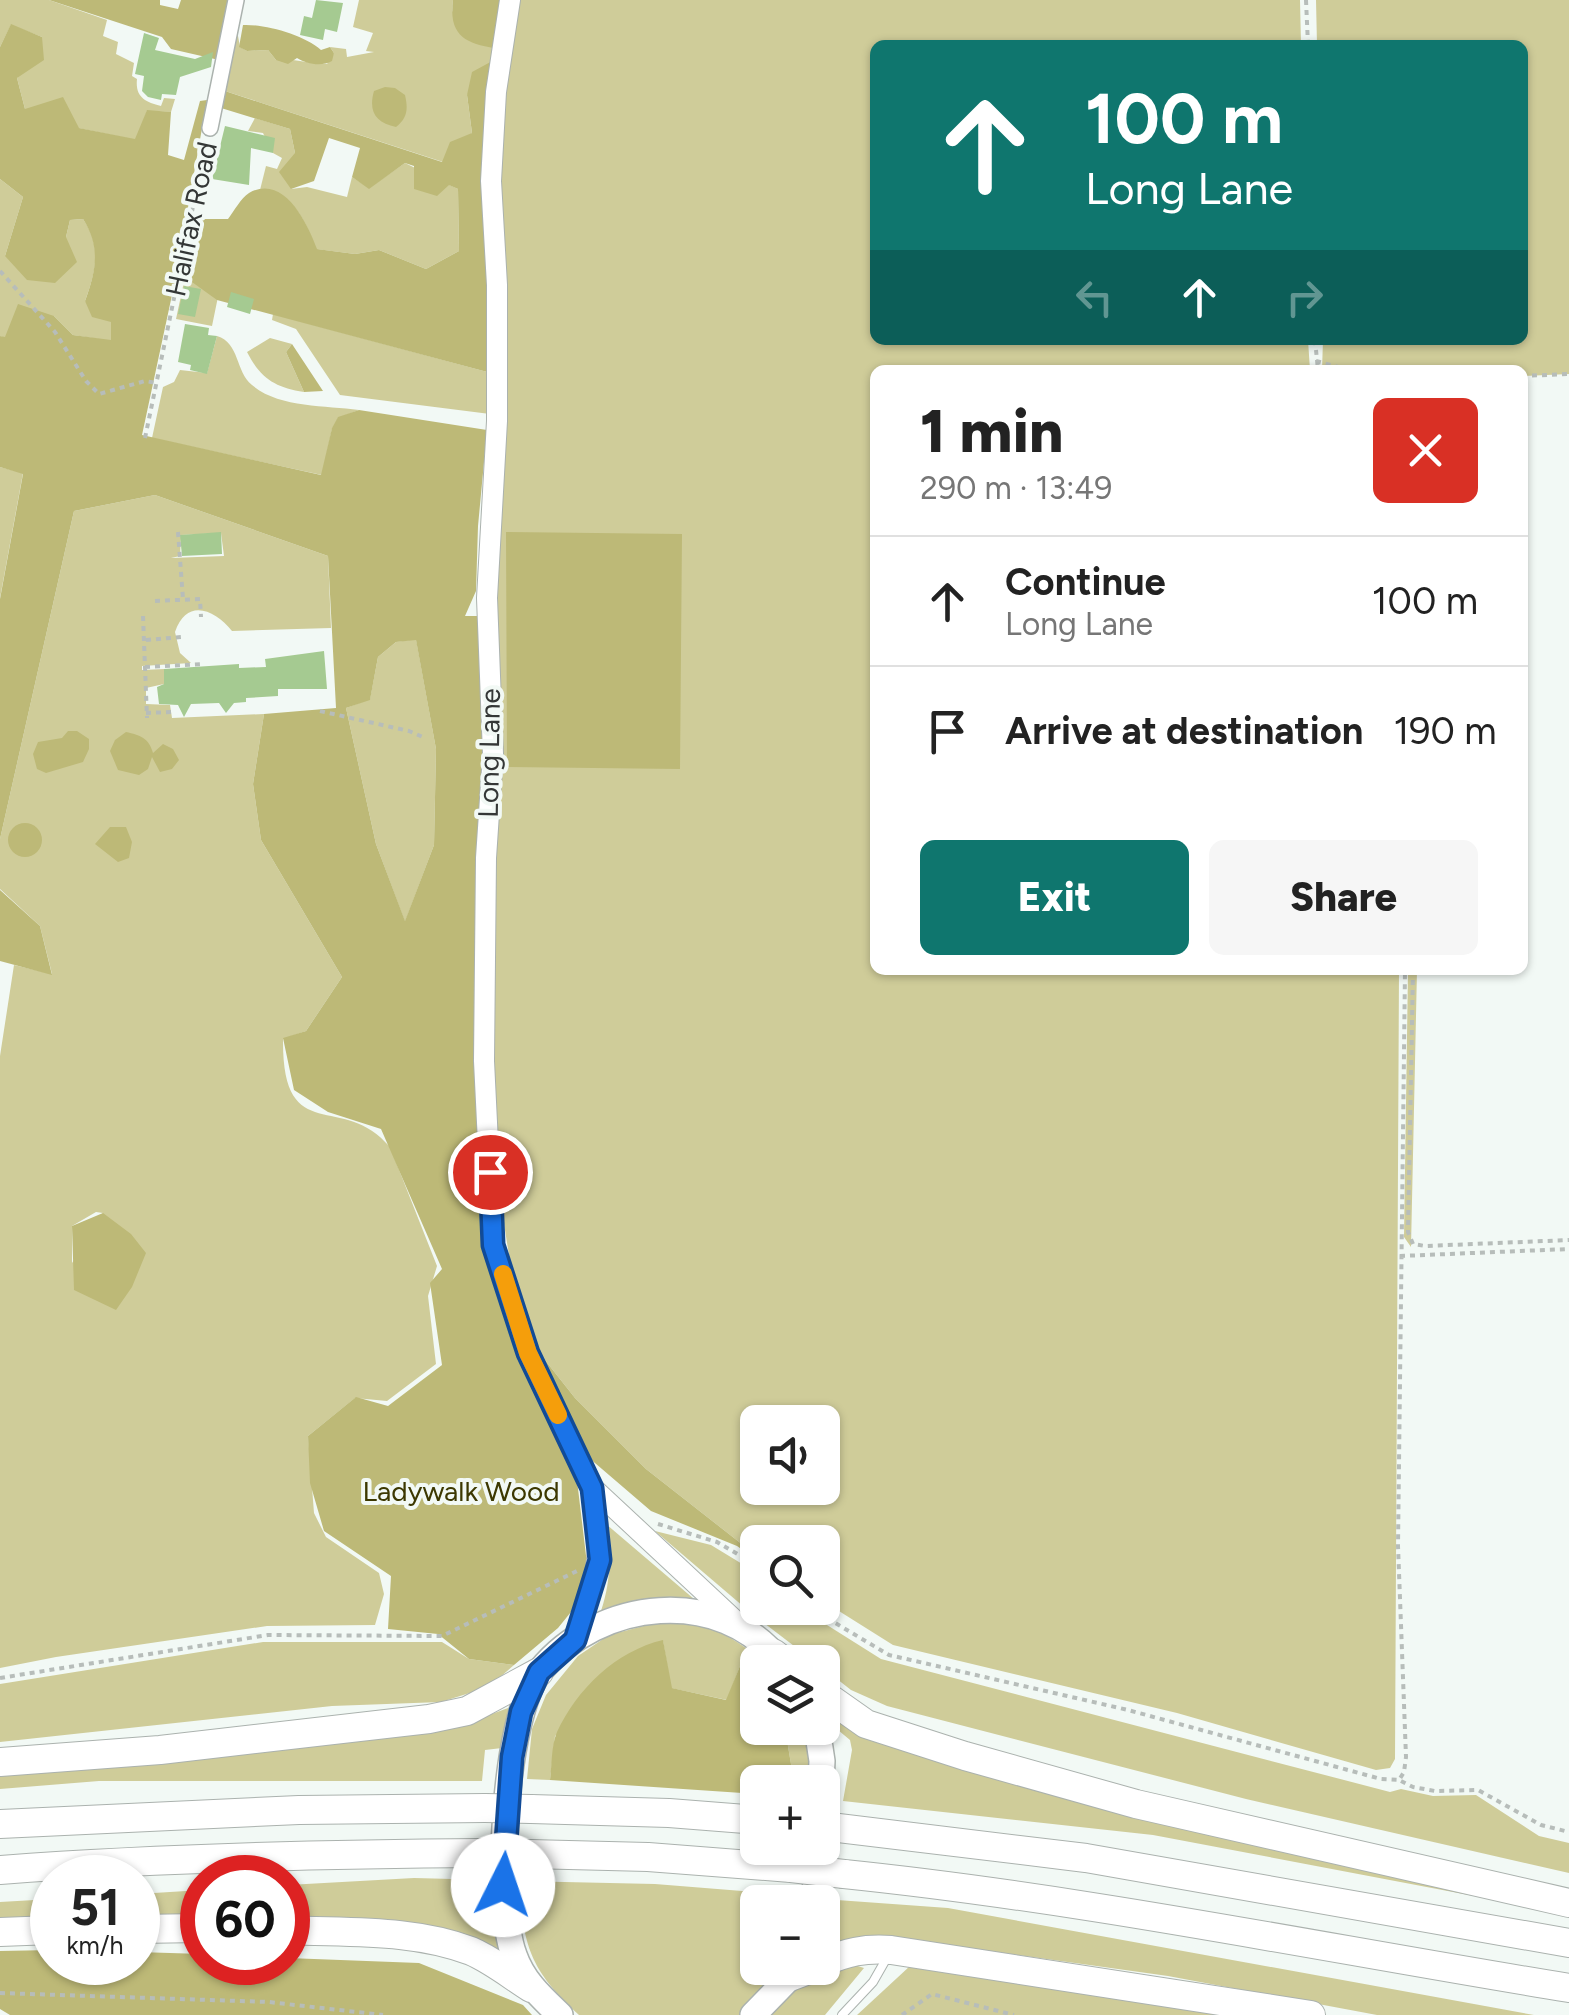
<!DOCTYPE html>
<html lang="en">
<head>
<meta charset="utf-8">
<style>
	body { margin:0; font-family:Figtree,sans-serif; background:#f6f6f6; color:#222; height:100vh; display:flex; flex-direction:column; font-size:38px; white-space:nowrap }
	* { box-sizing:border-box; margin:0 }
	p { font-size:32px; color:#767676 }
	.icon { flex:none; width:55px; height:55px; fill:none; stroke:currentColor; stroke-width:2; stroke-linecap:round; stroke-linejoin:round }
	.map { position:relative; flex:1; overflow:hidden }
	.sheet { position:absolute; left:870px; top:365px; width:658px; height:610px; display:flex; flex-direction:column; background:#fff; border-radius:15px; box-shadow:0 2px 8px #0004 }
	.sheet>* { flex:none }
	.banner { position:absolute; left:870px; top:40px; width:658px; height:305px; border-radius:15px; box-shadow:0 2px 8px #0004; background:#0f766e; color:#fff; overflow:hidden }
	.fabs { position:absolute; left:740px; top:1405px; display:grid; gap:20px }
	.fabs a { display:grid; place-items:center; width:100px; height:100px; border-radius:15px; background:#fff; box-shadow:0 2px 8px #0004; font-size:50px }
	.speed { position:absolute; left:30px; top:1855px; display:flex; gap:20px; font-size:50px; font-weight:700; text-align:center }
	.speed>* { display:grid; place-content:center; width:130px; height:130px; border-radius:50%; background:#fff; box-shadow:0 2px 8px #0004; line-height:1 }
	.speed small { font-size:25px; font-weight:400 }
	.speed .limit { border:15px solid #d22; background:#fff; color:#111 }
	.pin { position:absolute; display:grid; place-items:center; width:85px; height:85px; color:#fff; margin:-42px; border:5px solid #fff; border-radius:50%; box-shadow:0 2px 10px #0007 }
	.me { position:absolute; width:110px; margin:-55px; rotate:4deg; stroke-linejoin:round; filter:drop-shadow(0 0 8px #0008) }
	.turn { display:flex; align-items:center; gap:35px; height:210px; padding:0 50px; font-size:45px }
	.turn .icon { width:130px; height:130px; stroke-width:2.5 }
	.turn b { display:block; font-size:70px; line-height:85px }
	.lanes { display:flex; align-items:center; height:95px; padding:0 50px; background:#0003; justify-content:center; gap:50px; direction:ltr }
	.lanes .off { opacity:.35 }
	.round { display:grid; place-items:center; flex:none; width:105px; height:105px; border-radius:15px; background:#f6f6f6 }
	.summary { display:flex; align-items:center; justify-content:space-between; height:170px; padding:0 50px }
	h1 { font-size:60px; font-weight:800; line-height:75px }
	.cta { display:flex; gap:20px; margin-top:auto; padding:20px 50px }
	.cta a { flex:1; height:115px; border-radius:15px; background:#0f766e; color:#fff; font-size:40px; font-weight:800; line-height:115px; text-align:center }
	.cta a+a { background:#f6f6f6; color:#222 }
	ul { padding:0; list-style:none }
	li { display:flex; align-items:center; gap:30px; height:130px; padding:0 50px; border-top:2px solid #e0e0e0 }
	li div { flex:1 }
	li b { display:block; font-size:38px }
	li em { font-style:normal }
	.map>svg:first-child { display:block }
</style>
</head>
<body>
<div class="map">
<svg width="1569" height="2015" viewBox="0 0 1569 2015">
	<rect width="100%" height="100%" fill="#f2f9f5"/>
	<path fill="#cfcc99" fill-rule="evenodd" d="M0 0H49L107 20 103 36 118 42 116 54 134 63 132 76 137 79C135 97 145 102 161 106L164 98 175 99 171 112 147 111 136 140 78 128 25 109 17 78 42 37 11 25 0 47Z
		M359 0H453L452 11 500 49 496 59 467 95 472 133 443 162 225 91 235 36H238L240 47 247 51 268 50 276 60C295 58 308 64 327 64L334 53 330 47 346 49 347 57 374 52 366 51 373 33 353 27Z
		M516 0H1300L1301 45H875V340H1308L1310 370H875V970H1399L1395 1759 1390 1768 1376 1770 1177 1713 893 1645 823 1601 822 1542H758L757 1556 646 1469 575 1398 537 1350 513 1280 501 1205 493 1067 492 536 496 181ZM758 1422H822V1488H758Z
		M1316 0H1569V374L1523 376 1522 370H1322L1323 340H1522V45H1317Z
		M255 118 290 129 295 153 291 189 307 187 347 197 352 177 369 188 405 163 458 189 459 251 426 269 379 250 355 254 316 249C306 221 292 191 260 190L266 166 277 169 282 158 273 153 263 133 248 131Z
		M0 179 23 197 5 256 66 237 70 220 83 219C102 246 96 271 85 301L111 321V341L73 335 54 316 5 338 0 336Z
		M185 277 220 287 212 326 176 319Z
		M273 314 491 373 490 414 340 395 296 329 272 320Z
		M217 336C240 343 235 371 252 385 279 408 325 405 359 410L338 418 332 429 322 475 152 438 163 387 174 382 180 370 207 373Z
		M270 338 292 344 286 352 304 392C275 387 261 379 247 352Z
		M0 467 23 473 0 598Z
		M155 495 328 556 331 628 232 631C215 610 187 597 175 632L180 653 191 663 142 666V670L164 669V684L146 688V704L170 705 172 718 264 714 253 784 261 840 342 977 306 1031 283 1039C282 1149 343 1090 390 1147L437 1266 428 1296 436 1364 387 1401 355 1398 308 1436 314 1513 326 1537 379 1573 384 1594 375 1625 267 1626 56 1657 0 1668V1056L14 965 52 974 40 926 0 889V839L74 511ZM221 533 224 556 171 558 180 556 181 535ZM96 1212 103 1213 72 1263V1226Z
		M416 639 436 749 434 845 405 922 376 844 346 708 370 699 378 657 396 642Z
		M1408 970H1417L1411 1247 1404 1237Z
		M606 1524 694 1599C661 1597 633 1601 601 1611 611 1580 611 1557 606 1524Z
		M655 1531 711 1545 757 1573 758 1608H800L881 1659 1390 1792 1401 1789 1433 1796 1476 1795 1539 1836 1569 1843V1873L1246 1799 887 1706 851 1690 823 1668 822 1662H815L751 1613Z
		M659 1622C711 1625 723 1630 765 1662H758L757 1680 740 1666 727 1700 671 1688 663 1641 555 1736 550 1780 527 1779 532 1729 546 1695 578 1656 609 1635Z
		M263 1642H442L469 1659 514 1665 499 1678 476 1691 441 1702 332 1706 0 1742V1684Z
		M513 1706 502 1748 485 1750 482 1781H99L0 1789V1771L417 1734 457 1727Z
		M824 1707 1475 1891 1474 1896 1153 1835 843 1801 852 1750 850 1740 826 1720Z
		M785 1728H805L811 1782H794Z
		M414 1878 491 1880 492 1923 503 1959 288 1926V1885Z
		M519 1881 655 1884 804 1896 803 1902H758V1968H784L742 2015H579C530 1970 523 1946 519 1881Z
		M202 1890V1926L138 1927V1894Z
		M52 1899V1928L0 1929V1902Z
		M837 1900 948 1908 1534 2015H1377L1168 1976 996 1952 823 1951 822 1939Z
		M845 1962 864 1968 825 2015H767L801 1983Z
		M910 1966 1239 2015H857Z"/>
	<path fill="#bdb977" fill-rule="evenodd" d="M49 0H160V5L178 9 181 0H230L219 60 171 49 162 37Z
		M453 0H506L500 49C468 44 448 38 453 0Z
		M11 24 42 37 44 60 17 78 25 109 63 97 79 128 135 139 147 110 171 112 168 155 184 160 200 101 207 100 175 281 142 435 321 475 332 428 338 417 359 410 487 430 478 526 476 591 465 616H478L483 631 487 1245 576 1472 587 1564 575 1607 558 1628 514 1665 469 1659 438 1634 388 1629 391 1576 324 1531 310 1483 308 1436 356 1397 388 1406 442 1365 430 1283 442 1269 381 1129 328 1112 294 1090 283 1038 306 1031 342 977 261 840 253 784 264 714 336 708 328 556 155 495 74 511 0 839V599L23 474 0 467V336L5 337 18 304 54 316 73 335 111 340V322L92 317 85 301C96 271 101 247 83 219L70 220 66 237 77 262 55 283 27 280 5 256 23 197 0 179V47ZM416 640 436 749 434 845 405 921 376 844 346 708 370 700 378 657 396 642Z
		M243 25C265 24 304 35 321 50L330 47 334 53 332 61C322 67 306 64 297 58L288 64 276 60 268 50 247 51 239 47Z
		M496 59 491 373 217 300 185 277 191 239 200 219H228C234 211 241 198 249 193 284 173 308 224 317 249L355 254 379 250 426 269 459 251 458 189 449 185 437 196 414 189V166L405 163 369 189 352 177 360 148 329 138 314 181 291 189 279 172 295 153 290 129 221 108 225 91 442 162 450 142 472 133 467 95 472 72Z
		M385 87 395 88 405 95C408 108 408 118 396 127 376 123 368 112 374 91Z
		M292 344 323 391 304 392 286 352Z
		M506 532 682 534 680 769 507 767Z
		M68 731H77L89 739V749L83 762 46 773 37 769 33 754 38 742 62 738Z
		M126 732C140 735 149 738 153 753L163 744 173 749 179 760 172 769 160 772 152 757 148 769 139 775 118 770 110 751 115 740Z
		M8 840a17 17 0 1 1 34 0a17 17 0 1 1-34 0Z
		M110 827H126L132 842 129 858 118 862 95 844Z
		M0 890 40 926 52 975 0 961Z
		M103 1213 131 1234 146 1253 132 1287 116 1310 74 1290 72 1226Z
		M537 1350 575 1398 646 1469 757 1556V1560L737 1546 651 1511 581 1451Z
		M663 1640 672 1688 726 1700 740 1666 757 1680 758 1728H785L794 1782H758L757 1794 550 1780C552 1765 551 1746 557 1732 577 1689 616 1651 663 1640Z
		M52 1950V1962H138V1952L202 1954V1962H288V1958L419 1963 523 2005 532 2015H10L0 2009V1951Z"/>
	<path fill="#a5ca91" d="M316 0 343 3 337 32 325 29 323 40 300 35 304 16 312 18Z
		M144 33 159 38 155 50 195 59 213 52 211 67 180 77 176 95 162 94 161 100 148 97 142 91 144 76 135 74Z
		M225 126 275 138 273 153 251 148 249 185 212 179Z
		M184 286 201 289 195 317 178 314Z
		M231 292 254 299 250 314 227 307Z
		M185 324 209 328 208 335 217 336 207 374 190 370 191 365 178 362Z
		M221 532 222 554 182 556 180 535Z
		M324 651 327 689H278V696L246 698V702L234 703 226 713 219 703 191 704 184 717 178 705 159 704 157 687 164 684V669L239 664V668L266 667 265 659Z"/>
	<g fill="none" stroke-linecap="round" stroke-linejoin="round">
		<defs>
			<path id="service" d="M842 2015 873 1982 889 1954"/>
			<path id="minor" d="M210 128 236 0"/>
			<path id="tertiary" d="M510 0 496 92 491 181 497 285V421L487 598 493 754 486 858 484 1061 493 1245 528 1353 592 1488C606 1548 595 1584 575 1640
				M594 1489 741 1626"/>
			<path id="primary" d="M817 1728 822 1761 821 1782
				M815 1902 817 1848
				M560 2015C541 1997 523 1981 514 1955 494 1902 504 1716 540 1671 598 1599 721 1585 780 1662
				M753 2015 790 1977 795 1968"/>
			<path id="motorway" d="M773 1653 785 1662
				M822 1693 866 1724 965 1756 1136 1804 1569 1903
				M0 1762 160 1750 429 1719 467 1711 539 1672
				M531 1809 669 1813 758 1820
				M0 1824 299 1810 485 1808
				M822 1826 1086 1858 1569 1943
				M529 1854 648 1857 791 1868
				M0 1870C162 1858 322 1854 484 1853
				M844 1874C1087 1899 1328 1949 1569 1988
				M138 1929 202 1928
				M288 1930C349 1933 413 1929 471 1951 492 1960 512 1976 531 1988
				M0 1932 52 1930
				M822 1963C846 1952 865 1948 891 1950L1311 2015
				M790 1977 814 1968"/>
		</defs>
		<use href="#service" stroke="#abb2ae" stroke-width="10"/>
		<use href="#minor" stroke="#abb2ae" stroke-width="18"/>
		<use href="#tertiary" stroke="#abb2ae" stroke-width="22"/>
		<use href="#primary" stroke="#abb2ae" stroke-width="28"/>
		<use href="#motorway" stroke="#abb2ae" stroke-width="30"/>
		<path stroke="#b7bdba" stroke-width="4" stroke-dasharray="5 5" stroke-linecap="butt" d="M1306 0 1308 45
			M0 271 55 332 86 381 99 394 145 381 157 383
			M1315 340 1318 370
			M1316 361 1350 370
			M1522 376 1569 374
			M145 438 206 144
			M178 532 183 599
			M155 601 200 599 201 617
			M143 616 147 718
			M146 640 182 637
			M145 667 203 664
			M320 711 409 731 425 738
			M146 713 171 712
			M1413 970 1408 1232 1413 1244 1425 1246 1569 1240
			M1400 1256 1569 1249
			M658 1524 717 1542 758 1566
			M810 1608 889 1655 1128 1710 1381 1779 1399 1780 1404 1772 1406 1757 1398 1546 1405 970
			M0 1678 268 1635 442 1636 577 1571
			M1401 1781 1413 1787 1435 1791 1478 1790 1541 1825 1569 1832
			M0 1993 269 2002 383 2015
			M902 2015 932 1994 1014 2015"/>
		<use href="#service" stroke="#fff" stroke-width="8"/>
		<use href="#minor" stroke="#fff" stroke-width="15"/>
		<use href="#tertiary" stroke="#fff" stroke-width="20"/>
		<use href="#primary" stroke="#fff" stroke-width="25"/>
		<use href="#motorway" stroke="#fff" stroke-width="28"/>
		<defs>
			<path id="motorway-bridge" d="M485 1808 531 1809
				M484 1853 529 1854
				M791 1868 844 1874"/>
		</defs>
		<use href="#motorway-bridge" stroke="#abb2ae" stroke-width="30" stroke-linecap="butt"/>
		<use href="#motorway-bridge" stroke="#fff" stroke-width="28"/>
	</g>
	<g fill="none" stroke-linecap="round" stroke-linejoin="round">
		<defs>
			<path id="route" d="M490 1172 493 1245 528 1353 592 1488 600 1560 575 1640 539 1672 521 1712 512 1757 503 1885"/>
		</defs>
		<use href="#route" stroke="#114b97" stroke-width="25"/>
		<use href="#route" stroke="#1a73e8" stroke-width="18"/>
		<path stroke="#f59e0b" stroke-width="18" d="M503 1274 528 1353 558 1415"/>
	</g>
	<g text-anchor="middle" stroke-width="8" stroke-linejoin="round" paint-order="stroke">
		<g font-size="28" fill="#343736" stroke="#f2f9f5">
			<text transform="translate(191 219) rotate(-78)" y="10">Halifax Road</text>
			<text transform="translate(489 753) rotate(-89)" y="10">Long Lane</text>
		</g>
		<g font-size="28" fill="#3c3801" stroke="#f2f9f5">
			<text x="461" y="1501">Ladywalk Wood</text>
		</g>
	</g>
</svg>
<div class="fabs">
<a><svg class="icon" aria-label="sound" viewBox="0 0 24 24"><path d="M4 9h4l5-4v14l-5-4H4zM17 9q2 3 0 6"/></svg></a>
<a><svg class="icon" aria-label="search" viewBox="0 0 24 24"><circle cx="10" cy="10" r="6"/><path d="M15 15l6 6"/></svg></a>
<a><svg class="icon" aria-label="layers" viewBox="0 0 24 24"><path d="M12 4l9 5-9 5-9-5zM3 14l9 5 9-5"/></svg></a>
<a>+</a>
<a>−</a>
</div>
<div class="speed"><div>51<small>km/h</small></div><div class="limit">60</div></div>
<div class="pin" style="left:490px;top:1172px;background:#d93025"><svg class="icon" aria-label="arrive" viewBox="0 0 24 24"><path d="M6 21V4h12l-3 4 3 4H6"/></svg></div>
<svg class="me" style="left:503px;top:1885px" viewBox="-20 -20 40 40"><circle r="19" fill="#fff"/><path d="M0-13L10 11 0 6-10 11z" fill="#1a73e8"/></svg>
<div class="banner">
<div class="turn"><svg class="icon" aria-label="ahead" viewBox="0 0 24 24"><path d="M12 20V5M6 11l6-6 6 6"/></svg><div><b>100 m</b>Long Lane</div></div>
<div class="lanes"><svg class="icon off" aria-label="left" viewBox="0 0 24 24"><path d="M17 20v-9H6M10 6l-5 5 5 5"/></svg><svg class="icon" aria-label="ahead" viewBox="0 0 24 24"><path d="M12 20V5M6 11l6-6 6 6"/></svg><svg class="icon off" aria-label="right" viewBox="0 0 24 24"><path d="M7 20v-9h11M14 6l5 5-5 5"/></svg></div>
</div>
<section class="sheet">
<div class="summary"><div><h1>1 min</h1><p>290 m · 13:49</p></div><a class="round" style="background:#d93025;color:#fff"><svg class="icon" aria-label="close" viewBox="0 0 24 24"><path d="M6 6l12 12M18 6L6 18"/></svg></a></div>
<ul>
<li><svg class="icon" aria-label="ahead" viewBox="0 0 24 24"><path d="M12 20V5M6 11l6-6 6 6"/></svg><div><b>Continue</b><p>Long Lane</p></div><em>100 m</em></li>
<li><svg class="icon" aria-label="arrive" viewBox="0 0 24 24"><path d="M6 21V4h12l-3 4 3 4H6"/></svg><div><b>Arrive at destination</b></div><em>190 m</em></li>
</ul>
<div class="cta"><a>Exit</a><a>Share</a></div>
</section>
</div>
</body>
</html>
